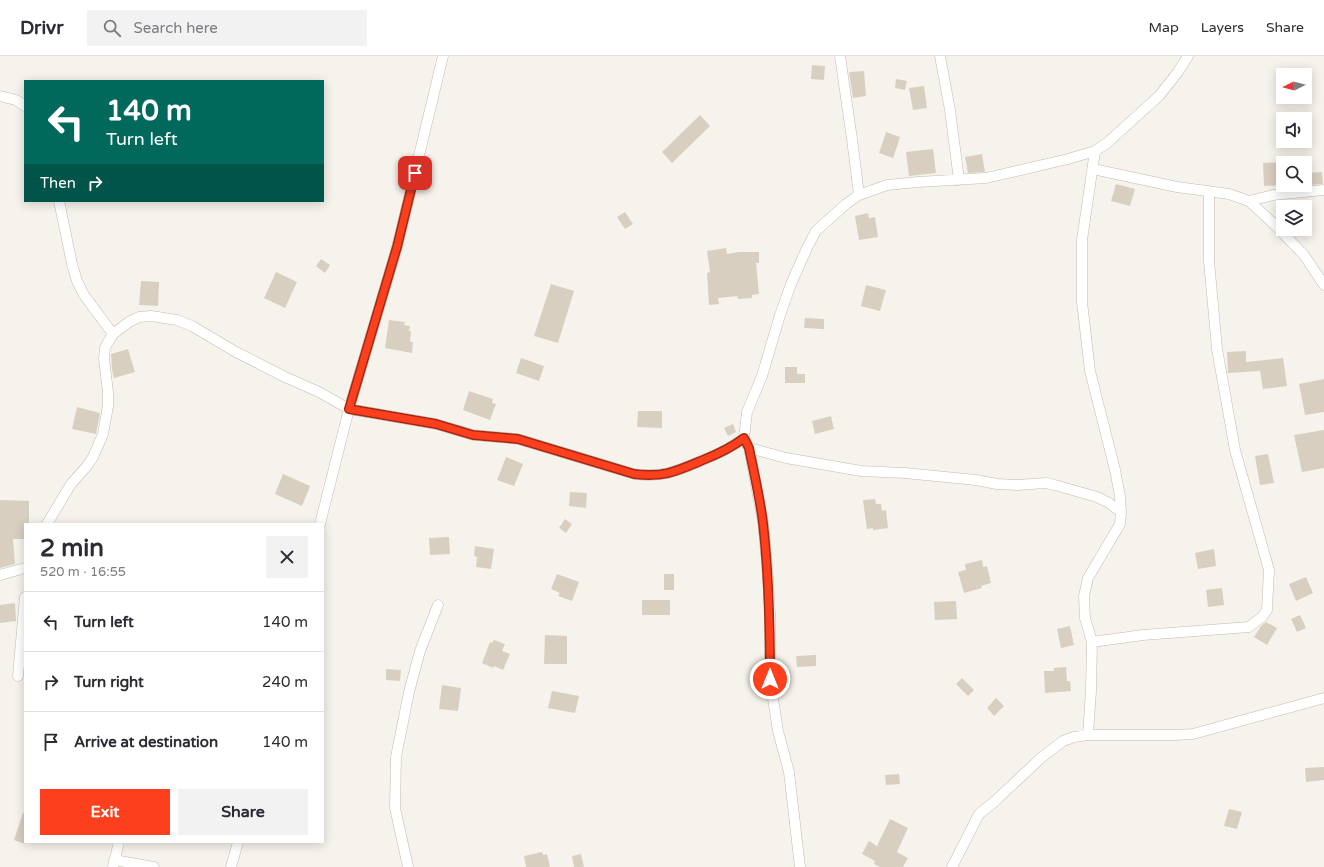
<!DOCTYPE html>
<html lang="en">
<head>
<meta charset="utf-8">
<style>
	body { margin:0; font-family:"Varela Round",sans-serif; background:#f2f2f3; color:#2b2b33; height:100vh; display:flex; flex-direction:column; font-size:15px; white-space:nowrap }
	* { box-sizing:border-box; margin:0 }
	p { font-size:13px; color:#7c7c81 }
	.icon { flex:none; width:22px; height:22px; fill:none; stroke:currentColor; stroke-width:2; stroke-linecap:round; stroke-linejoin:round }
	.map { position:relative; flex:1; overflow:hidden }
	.side { position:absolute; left:24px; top:467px; width:300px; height:320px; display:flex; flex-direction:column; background:#fff; border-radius:0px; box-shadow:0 2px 10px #0003 }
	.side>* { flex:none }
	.banner { position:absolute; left:24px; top:24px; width:300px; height:122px; border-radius:0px; box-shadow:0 2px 10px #0003; background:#00695c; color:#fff; overflow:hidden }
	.needle { width:26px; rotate:264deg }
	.fabs { position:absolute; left:1276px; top:12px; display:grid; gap:8px }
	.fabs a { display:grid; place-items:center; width:36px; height:36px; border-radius:0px; background:#fff; box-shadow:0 2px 10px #0003; font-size:20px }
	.pin { position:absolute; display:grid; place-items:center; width:34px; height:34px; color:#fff; margin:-17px; border-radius:8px; box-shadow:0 2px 6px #0006 }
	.me { position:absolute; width:44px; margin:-22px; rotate:0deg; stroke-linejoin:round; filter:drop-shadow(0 0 3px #0008) }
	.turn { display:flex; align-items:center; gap:14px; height:84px; padding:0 16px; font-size:18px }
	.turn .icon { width:52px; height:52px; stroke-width:2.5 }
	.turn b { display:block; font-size:28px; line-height:34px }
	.then { display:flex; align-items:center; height:38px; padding:0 16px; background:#0003; gap:8px; font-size:15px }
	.round { display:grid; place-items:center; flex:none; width:42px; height:42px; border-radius:0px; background:#f2f2f3 }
	.headline { display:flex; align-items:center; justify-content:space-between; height:68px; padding:0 16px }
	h1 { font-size:24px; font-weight:800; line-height:30px }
	.action { display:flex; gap:8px; margin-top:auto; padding:8px 16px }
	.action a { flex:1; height:46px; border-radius:0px; background:#fc3f1d; color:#fff; font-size:16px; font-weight:800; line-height:46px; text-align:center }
	.action a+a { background:#f2f2f3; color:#2b2b33 }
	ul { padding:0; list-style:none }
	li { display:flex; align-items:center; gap:12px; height:60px; padding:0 16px; border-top:1px solid #e1e1e2 }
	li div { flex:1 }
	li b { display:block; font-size:15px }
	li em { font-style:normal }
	header { display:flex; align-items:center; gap:24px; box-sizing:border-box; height:56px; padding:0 20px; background:#fff; border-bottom:1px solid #e1e1e2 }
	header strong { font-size:19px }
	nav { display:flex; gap:22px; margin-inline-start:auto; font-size:14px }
	.search { width:280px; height:36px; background:#f2f2f3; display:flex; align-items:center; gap:10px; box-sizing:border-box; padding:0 14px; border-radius:0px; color:#7c7c81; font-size:15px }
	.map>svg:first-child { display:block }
</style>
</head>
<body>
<header>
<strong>Drivr</strong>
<div class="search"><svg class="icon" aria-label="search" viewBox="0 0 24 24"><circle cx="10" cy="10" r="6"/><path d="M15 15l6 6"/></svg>Search here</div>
<nav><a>Map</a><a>Layers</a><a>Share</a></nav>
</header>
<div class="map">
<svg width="1324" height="811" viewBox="0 0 1324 811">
	<rect width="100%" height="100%" fill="#f6f3ec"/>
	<path fill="#d8cfc1" d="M812 9 825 10 824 24 811 23Z
		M864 15 866 40 853 42 849 16Z
		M896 23 907 25 905 34 895 32Z
		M924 30 927 52 913 54 909 32Z
		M700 59 710 70 672 107 662 96Z
		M886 76 900 81 893 102 879 97Z
		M933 93 936 117 909 120 906 96Z
		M982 98 985 116 968 117 965 101Z
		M1283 106V129L1264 130 1263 107Z
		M1322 116 1323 128 1308 129 1307 117Z
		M1116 128 1135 133 1130 150 1111 145Z
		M625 156 633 168 625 173 617 161Z
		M868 157 869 162 875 161 878 181 859 184 855 160Z
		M726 192 727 198 739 196H759V207H756L759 238 752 239V242L738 243 737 240 718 242 719 248 709 249 707 217 710 216 707 195Z
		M321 203 330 209 325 217 316 210Z
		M276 216 297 226 285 252 264 242Z
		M141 225 159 226 158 250 139 249Z
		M551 228 574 235 558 287 534 280Z
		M866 229 886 234 880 255 861 250Z
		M805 262 824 263V273L804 272Z
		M389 264 405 266 404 269 410 270 409 275H411L410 286H413L412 297 385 292Z
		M128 293 135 316 114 322 112 314 111 298Z
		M1246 295V306L1283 302 1287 330 1263 333 1260 315 1228 317 1227 296Z
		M521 302 544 310 539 325 516 317Z
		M785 311H797V318H805V327H785Z
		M1324 323V356L1305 359 1299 328Z
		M469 335 493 343 492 347 496 348 490 364 463 354Z
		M77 351 100 357 96 378 72 373Z
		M638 355H662V372L637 371Z
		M831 360 834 373 815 378 812 365Z
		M733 368 736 376 728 380 724 372Z
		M1324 374V412L1302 416 1294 379Z
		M1268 398 1274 427 1260 429 1255 400Z
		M506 401 523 408 514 430 497 424Z
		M283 418 310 430 302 450 275 438Z
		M570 436 587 437 586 452 569 450Z
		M875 443 876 448H881L882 455 886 454 888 472 873 474V472L867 473 863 444Z
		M0 444 29 445V468H25V483H13L15 508 0 512Z
		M565 463 572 468 566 477 559 472Z
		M449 481 450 498 430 499 429 482Z
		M475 490 494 493 491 513 476 511 477 501 474 500Z
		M1214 493 1216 510 1198 513 1195 497Z
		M982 504 983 511 987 510 991 527 981 530 982 532 964 537 958 516 966 514 965 508Z
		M557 518 579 526 572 545 558 540 560 537 551 533Z
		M664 518H674V534H664Z
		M1306 521 1313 537 1296 545 1289 528Z
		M1222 532 1224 549 1208 551 1206 534Z
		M642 544H670V559H642Z
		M956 545 957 563 935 564 934 546Z
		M15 547 16 565 0 567V549Z
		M1300 559 1306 572 1297 576 1291 563Z
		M1266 566 1277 572 1267 589 1254 581 1261 570Z
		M1070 570 1074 589 1061 592 1057 573Z
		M545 579 567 580V608H544Z
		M494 584 505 588 502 595 510 598 503 614 494 610 493 612 482 607 490 586 492 587Z
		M816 599V610L797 611 796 600Z
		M1066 611 1067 625H1070L1071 635 1045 637 1044 615H1054V612Z
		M386 613 401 614 400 625 386 624Z
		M962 622 974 634 968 640 956 628Z
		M442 629 461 632 458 655 439 653Z
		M552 635 579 640 575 657 548 652Z
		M996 642 1004 650 994 660 987 652Z
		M1324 711V724L1306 726 1305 712Z
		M899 718 900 728 886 729 885 719Z
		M1229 753 1242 756 1237 773 1224 770Z
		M23 757H25V788L14 784Z
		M890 763 908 772 897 796 908 802 903 811H880L874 808 875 805 862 798 869 785 877 790Z
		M542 796 543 799 547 798 550 811H526L524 800Z
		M581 798 584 811H574L572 800Z"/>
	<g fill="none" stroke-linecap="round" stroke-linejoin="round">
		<defs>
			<path id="street" d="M840 0 852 83 859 139
				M940 0 950 54 959 124
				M0 40 16 44 25 50
				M1093 113 1177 131 1229 138 1249 145 1276 170 1304 199 1324 229
				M59 145 72 208 77 225 84 239 113 278
				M1249 145 1273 139 1324 134
				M744 382 749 392 763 466 767 509 770 557V623L778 675 789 716 800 811
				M749 392 786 402 861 415 905 417 976 424 997 428 1017 429 1046 427 1055 429 1097 441 1109 447 1121 456
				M47 468 71 428 87 410 93 401 103 378 108 350V336L104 303 105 292 108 286 113 278 129 266 139 261 151 260 177 264 192 270 236 296 285 321 319 336 349 353 436 368 473 379 518 383 634 418C663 422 677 415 703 404 718 398 731 392 744 382L747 356 762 320 780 259 791 228 807 192 816 175 846 148 859 139 887 129 918 126 986 122 1068 103 1095 95 1107 87 1159 40 1178 16 1188 0
				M320 468 349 353 397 191 443 0
				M0 519 25 512
				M1092 586 1143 579 1249 571 1262 561 1267 554 1269 514 1235 394 1217 293 1209 205V135
				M18 620 25 541
				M1088 679 1091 635 1092 586 1085 562 1084 540 1088 522 1120 468 1121 456 1120 440 1115 414 1090 315 1082 246V184L1095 95
				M114 804 154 811
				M113 811 119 786
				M231 811 238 786
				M408 811 395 752 396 701 409 636 420 595 438 549
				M952 811 979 758 994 746 1042 701 1063 685 1074 681 1088 679H1175L1193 678 1324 642"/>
		</defs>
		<use href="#street" stroke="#c2bbae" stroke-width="11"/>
		<use href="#street" stroke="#fff" stroke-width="10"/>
	</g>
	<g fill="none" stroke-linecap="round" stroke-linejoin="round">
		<defs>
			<path id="route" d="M415 117 397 191 349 353 436 368 473 379 518 383 634 418C663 422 677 415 703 404 718 398 731 392 744 382L749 392C754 417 760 442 763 467 769 519 770 571 770 623"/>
		</defs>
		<use href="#route" stroke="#a42913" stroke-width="10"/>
		<use href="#route" stroke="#fc3f1d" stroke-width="7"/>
	</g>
</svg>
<div class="fabs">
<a><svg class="needle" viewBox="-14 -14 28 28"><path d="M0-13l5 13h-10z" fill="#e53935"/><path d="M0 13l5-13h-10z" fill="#7c7c81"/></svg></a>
<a><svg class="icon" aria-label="sound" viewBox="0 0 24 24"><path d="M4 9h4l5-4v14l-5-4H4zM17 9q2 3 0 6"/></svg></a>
<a><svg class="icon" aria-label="search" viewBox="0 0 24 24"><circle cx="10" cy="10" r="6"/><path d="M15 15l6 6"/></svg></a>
<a><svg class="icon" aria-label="layers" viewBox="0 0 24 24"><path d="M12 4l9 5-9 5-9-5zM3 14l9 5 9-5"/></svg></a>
</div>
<div class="pin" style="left:415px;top:117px;background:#d93025"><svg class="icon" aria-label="arrive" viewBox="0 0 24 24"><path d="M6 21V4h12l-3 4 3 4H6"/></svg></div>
<svg class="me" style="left:770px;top:623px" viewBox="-20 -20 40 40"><circle r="17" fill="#fc3f1d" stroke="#fff" stroke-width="3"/><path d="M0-11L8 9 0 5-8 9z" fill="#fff"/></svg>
<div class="banner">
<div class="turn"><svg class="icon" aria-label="left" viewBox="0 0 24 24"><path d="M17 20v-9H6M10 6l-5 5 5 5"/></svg><div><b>140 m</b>Turn left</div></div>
<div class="then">Then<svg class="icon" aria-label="right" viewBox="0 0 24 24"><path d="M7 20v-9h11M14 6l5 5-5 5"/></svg></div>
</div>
<section class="side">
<div class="headline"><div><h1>2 min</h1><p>520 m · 16:55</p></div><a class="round"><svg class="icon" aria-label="close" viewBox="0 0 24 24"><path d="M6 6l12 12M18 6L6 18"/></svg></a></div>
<ul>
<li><svg class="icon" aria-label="left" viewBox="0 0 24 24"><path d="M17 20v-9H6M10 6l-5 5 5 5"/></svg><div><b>Turn left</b></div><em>140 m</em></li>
<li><svg class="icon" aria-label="right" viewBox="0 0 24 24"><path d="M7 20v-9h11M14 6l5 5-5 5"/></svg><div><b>Turn right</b></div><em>240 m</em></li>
<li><svg class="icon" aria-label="arrive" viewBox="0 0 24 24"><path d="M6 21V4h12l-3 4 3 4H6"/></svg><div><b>Arrive at destination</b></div><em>140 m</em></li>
</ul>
<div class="action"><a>Exit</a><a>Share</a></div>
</section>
</div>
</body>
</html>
